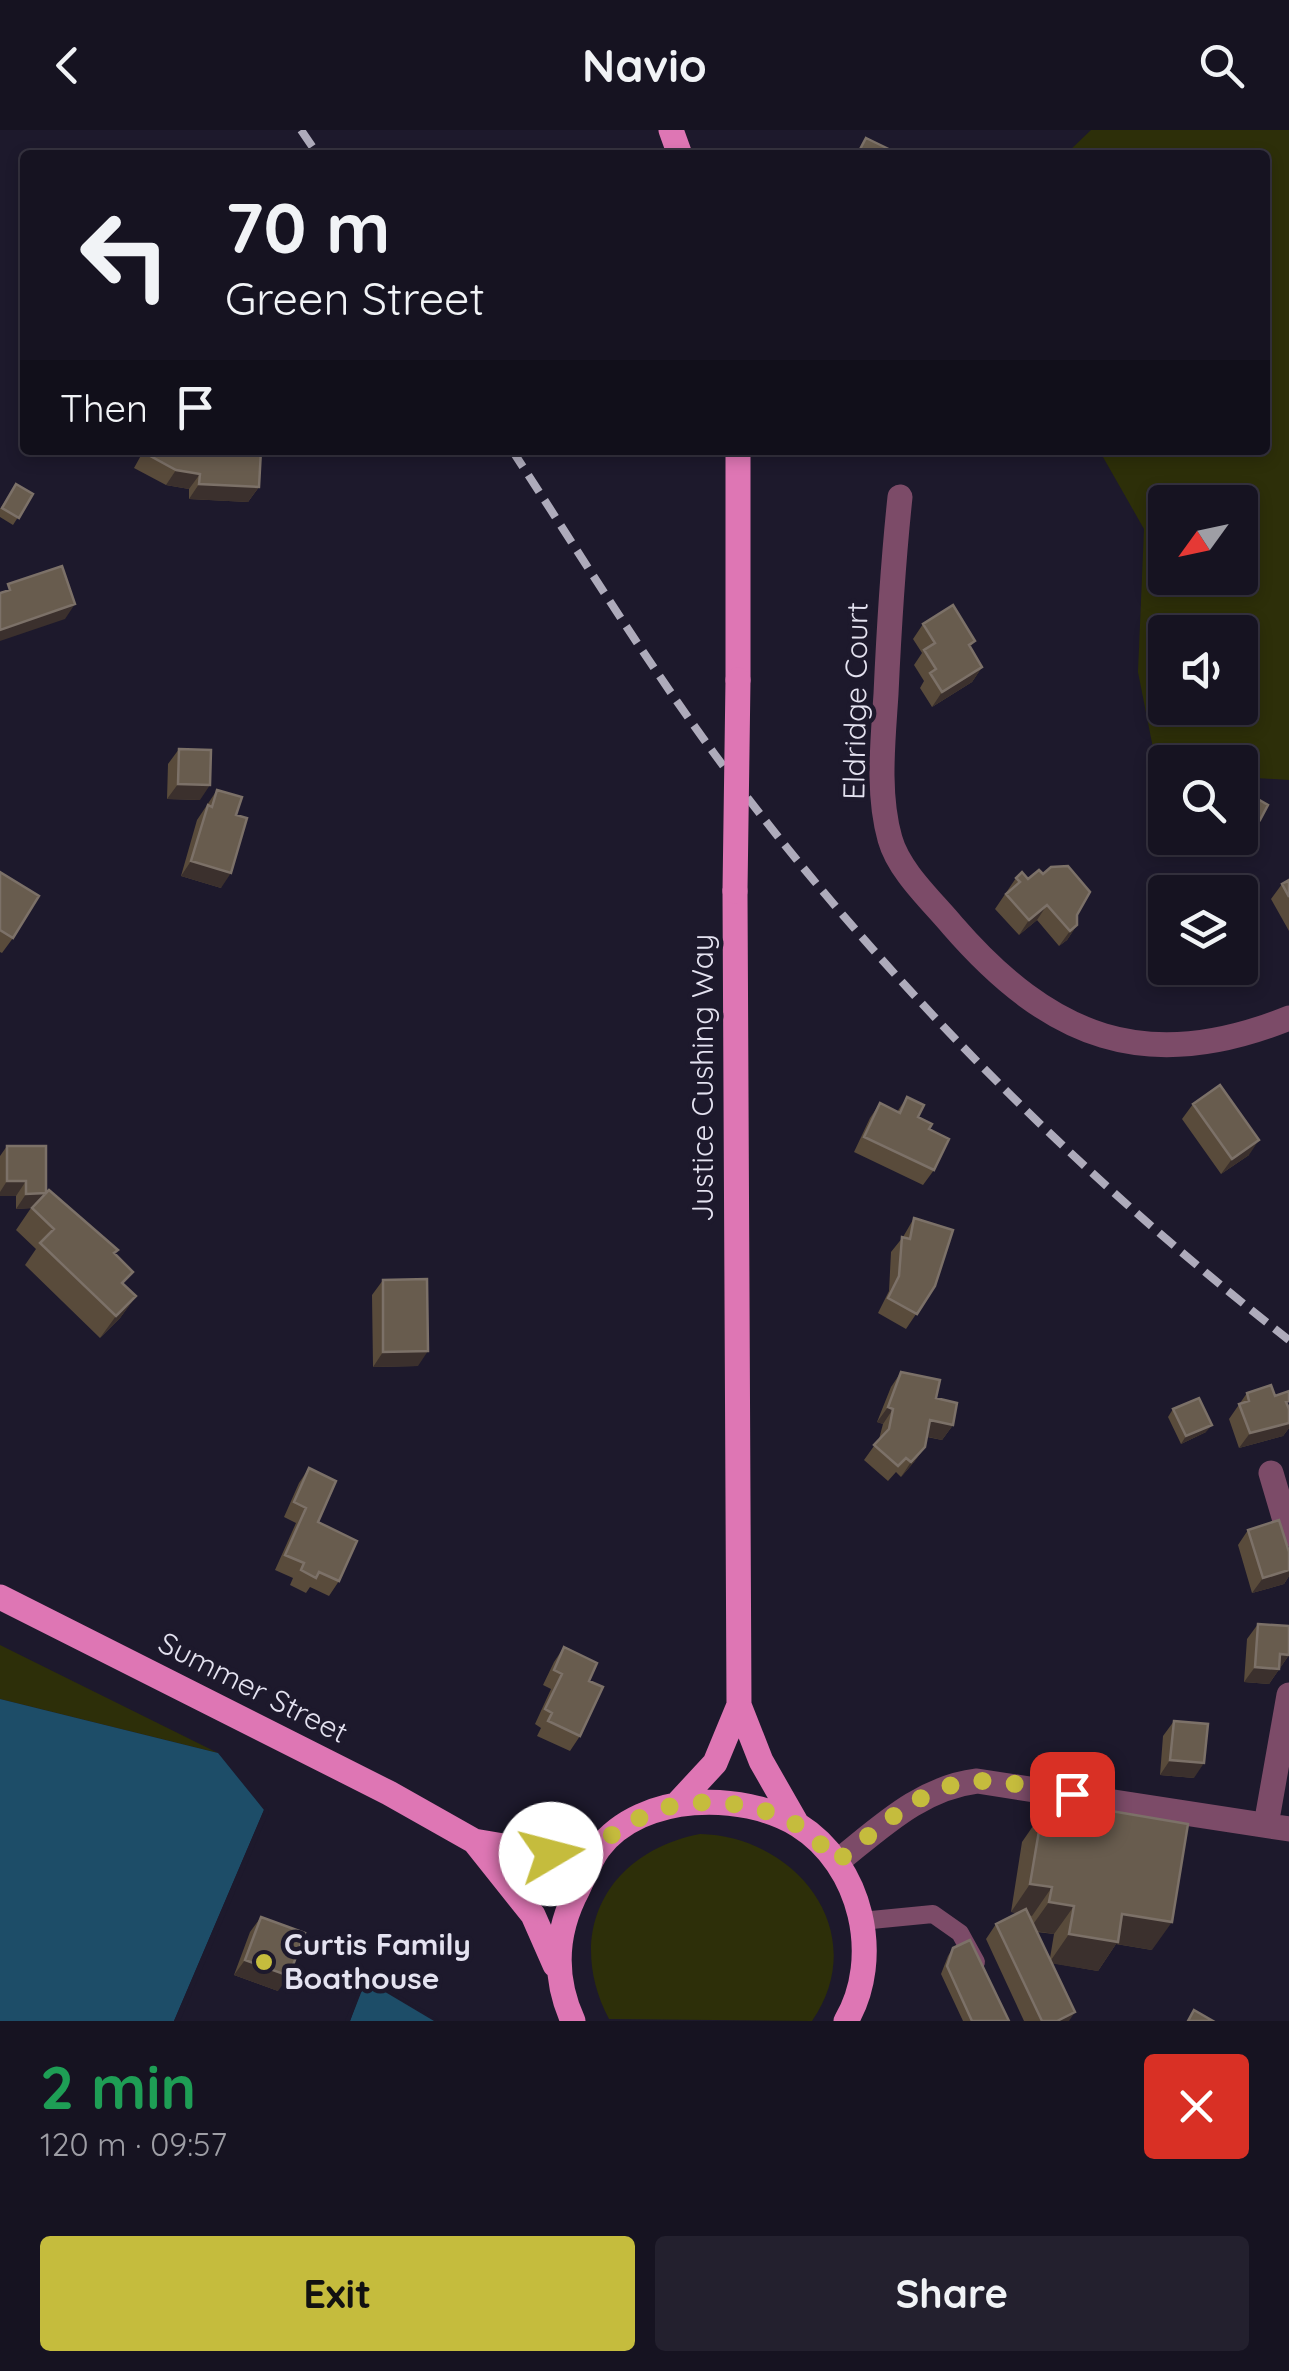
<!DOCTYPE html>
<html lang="en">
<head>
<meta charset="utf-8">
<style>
	body { margin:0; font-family:Quicksand,sans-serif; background:#23202e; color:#f1f3f6; height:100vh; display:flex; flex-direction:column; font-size:38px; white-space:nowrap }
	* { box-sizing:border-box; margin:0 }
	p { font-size:32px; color:#9e9ea5 }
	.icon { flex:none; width:55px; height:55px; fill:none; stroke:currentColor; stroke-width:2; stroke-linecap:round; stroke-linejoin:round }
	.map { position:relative; height:1891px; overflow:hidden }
	.details { display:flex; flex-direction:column; background:#161321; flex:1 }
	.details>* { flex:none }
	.banner { position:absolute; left:20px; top:20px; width:1250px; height:305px; border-radius:10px; box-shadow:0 5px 15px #0003,0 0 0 2px #35323f; background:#161321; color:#f1f3f6; overflow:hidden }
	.needle { width:65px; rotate:237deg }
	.buttons { position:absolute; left:1148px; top:355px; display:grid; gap:20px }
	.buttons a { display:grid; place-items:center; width:110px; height:110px; border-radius:10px; background:#161321; box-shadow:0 5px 15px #0003,0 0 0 2px #35323f; font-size:50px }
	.pin { position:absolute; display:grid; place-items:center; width:85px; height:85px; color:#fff; margin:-42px; border-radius:20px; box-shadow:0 5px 15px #0006 }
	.me { position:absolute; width:110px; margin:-55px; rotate:82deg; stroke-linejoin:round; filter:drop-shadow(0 0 8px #0008) }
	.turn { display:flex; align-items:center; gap:35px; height:210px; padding:0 40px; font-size:45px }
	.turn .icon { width:130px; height:130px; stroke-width:2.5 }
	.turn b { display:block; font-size:70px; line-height:85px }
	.then { display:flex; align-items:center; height:95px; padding:0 40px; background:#0003; gap:20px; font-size:38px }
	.round { display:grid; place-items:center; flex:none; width:105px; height:105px; border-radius:10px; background:#23202e }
	.headline { display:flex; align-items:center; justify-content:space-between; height:170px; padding:0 40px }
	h1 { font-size:60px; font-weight:700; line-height:75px; color:#1e9e55 }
	.primary-button { display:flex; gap:20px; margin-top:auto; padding:20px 40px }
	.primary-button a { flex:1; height:115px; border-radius:10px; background:#c5bc3d; color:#111; font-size:40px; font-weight:700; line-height:115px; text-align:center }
	.primary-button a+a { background:#23202e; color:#f1f3f6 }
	header { display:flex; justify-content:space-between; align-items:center; height:130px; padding:0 40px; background:#161321; font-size:45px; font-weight:700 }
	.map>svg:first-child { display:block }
</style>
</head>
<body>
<header><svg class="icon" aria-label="back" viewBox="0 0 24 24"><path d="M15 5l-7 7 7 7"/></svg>Navio<svg class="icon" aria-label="search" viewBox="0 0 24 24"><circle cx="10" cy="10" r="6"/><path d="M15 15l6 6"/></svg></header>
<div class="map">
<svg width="1289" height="1891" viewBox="0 0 1289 1891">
	<rect width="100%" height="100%" fill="#1d192c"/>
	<path fill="#2d2f09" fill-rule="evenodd" d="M1091 0H1289V650L1240 647V632L1173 629 1153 618 1138 542 1144 399 1099 320H1265V25H1065ZM1165 372H1240V448H1165ZM1240 502V578H1165V502Z
		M0 1515 218 1623 0 1569Z
		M700 1704C796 1706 873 1802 812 1891L609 1889C564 1803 607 1722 700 1704Z"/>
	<path fill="#1d4d68" d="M0 1569 218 1623 264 1680 174 1891H0Z
		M365 1850 434 1891H350Z"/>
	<path fill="#1d192c" d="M266 1675 269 1682 180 1891H174Z
		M365 1845 436 1887 439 1891 366 1850 350 1891H345Z"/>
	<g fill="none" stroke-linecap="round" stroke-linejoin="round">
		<path stroke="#7c4b68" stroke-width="18" d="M861 1791 933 1784 960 1803 976 1832"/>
		<path stroke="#7c4b68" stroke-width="25" d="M900 367C893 433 889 498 886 564 883 611 877 663 890 709 899 741 931 770 952 795 1050 908 1146 946 1289 888
			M1271 1343 1289 1404
			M1266 1695 1289 1565
			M837 1732C880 1698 920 1658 977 1651L1289 1699"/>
		<path stroke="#de76b4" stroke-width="25" d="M671 0 680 25
			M738 550V320
			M0 1467 389 1663 474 1711 551 1724 600 1717
			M739 1575 761 1631 797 1694
			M677 1674 715 1633 739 1575 735 761
			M474 1711 533 1785 555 1835
			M573 1891C553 1847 555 1802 578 1759 584 1746 590 1730 599 1718 642 1662 742 1661 798 1695 862 1735 883 1828 846 1891"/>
		<path stroke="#aeabbb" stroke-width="8" stroke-dasharray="20 10" stroke-linecap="butt" d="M301 0 318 25
			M512 320C578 421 642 525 713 622 878 845 1071 1039 1289 1210"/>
		<path stroke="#de76b4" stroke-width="25" d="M735 761 738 550"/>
	</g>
	<path fill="#594b3b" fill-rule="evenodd" d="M144 320H261L259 357 248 372 189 369V359L166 355 134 338Z
		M16 354 33 364 13 395 0 387V379Z
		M923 494 975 511 970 517 982 537 972 552 932 577 920 558 924 551 914 535 922 523 913 509Z
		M179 619 200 670 167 669 168 634Z
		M217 660 236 685 221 758 181 746 197 690Z
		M1249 664 1260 690 1254 697 1240 689V678Z
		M0 742 13 808 2 823 0 822Z
		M1016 748 1028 749 1077 785V795L1067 810 1059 816 1037 790 1019 805 995 779Z
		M1289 750V801L1271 769 1282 754Z
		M907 967 918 987 929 999 934 1040 923 1055 854 1022 870 988 880 973 897 982Z
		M1193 974 1249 1025 1221 1044 1182 989Z
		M7 1016 46 1063 118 1120 115 1124 124 1155 136 1166 120 1188 100 1208 25 1135 36 1119 16 1100 31 1078 16 1079V1066H0V1026Z
		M914 1088 935 1156 906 1199 878 1183 889 1161 891 1122 903 1107Z
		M383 1150 418 1236 373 1237 372 1165Z
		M901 1242 936 1268 953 1295 942 1310 927 1307 925 1317 914 1332 901 1347 896 1342 888 1351 864 1330 879 1309 883 1294 877 1292 891 1257Z
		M1247 1263 1275 1266 1289 1275V1298L1283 1306 1239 1318 1229 1289Z
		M1173 1279 1206 1302 1181 1314 1168 1287Z
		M309 1338 318 1392 339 1451 329 1466 310 1457 306 1463 290 1455 293 1448 275 1440 296 1393 284 1387 299 1353Z
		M1248 1400 1289 1422V1446L1284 1454 1252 1463 1238 1415Z
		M1258 1494 1289 1525 1269 1554 1244 1552 1247 1509Z
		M564 1517 589 1551 580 1606 570 1621 537 1606 541 1598 535 1594 551 1559 543 1555 554 1532Z
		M1174 1591 1194 1648 1160 1645 1163 1606Z
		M1064 1673 1152 1820 1116 1814 1098 1841 1052 1833 1069 1891H1024L986 1809 996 1794 1018 1783 1011 1782 1022 1712 1042 1683 1055 1686ZM1037 1802 1054 1804 1050 1828Z
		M261 1787 278 1861 234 1845 250 1802Z
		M953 1818 1009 1891H963L941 1844 948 1826Z"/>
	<path fill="#3b302d" d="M176 340 200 344 189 359 166 355Z
		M199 354 259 357 248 372 189 369Z
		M75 474 65 489 0 511V500Z
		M982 537 972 552 932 577 942 562Z
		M178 654 210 655 200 670 167 669Z
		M191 731 231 743 221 758 181 746Z
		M1047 775 1037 790 1019 805 1029 790Z
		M1077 795 1067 810 1059 816 1070 801Z
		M1259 1010 1249 1025 1221 1044 1232 1029Z
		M7 1051H26L16 1066H0V1062Z
		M46 1063 36 1078 16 1079 26 1064Z
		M136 1166 120 1188 100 1208 116 1186Z
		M428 1221 418 1236 373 1237 383 1222Z
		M888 1277 893 1279 883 1294 877 1292Z
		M930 1290 953 1295 942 1310 920 1305Z
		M1289 1293V1298L1283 1306 1239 1318 1250 1303Z
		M1212 1295 1206 1302 1181 1314 1186 1306Z
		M925 1317 914 1332 901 1347 911 1332Z
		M1289 1440V1446L1284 1454 1252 1463 1263 1448Z
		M1280 1524 1289 1525 1269 1554 1244 1552 1255 1537Z
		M1170 1630 1204 1633 1194 1648 1160 1645Z
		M1030 1754 1052 1757 1032 1786 1011 1782Z
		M1049 1772 1074 1776 1054 1804 1029 1800Z
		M1122 1784 1172 1792 1152 1820 1116 1814 1098 1841 1049 1833 1069 1804Z
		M245 1830 289 1846 278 1861 234 1845Z
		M1075 1882 1069 1891H1057Z"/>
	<path fill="#685c4e" stroke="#7c7168" stroke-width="2.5" d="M866 8 901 25H857Z
		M147 320H261L259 357 199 354 200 344 176 340 145 323Z
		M16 354 33 364 19 388 2 378Z
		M62 436 75 474 0 500V463L10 460 8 454Z
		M953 475 975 511 969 515 982 537 942 562 930 543 936 539 924 520 935 513 923 494Z
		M179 619 211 620 210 655 178 654Z
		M217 660 242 667 236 685 247 688 231 743 191 731 208 675 212 677Z
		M1249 664 1268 675 1260 690 1240 679Z
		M1068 736 1090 762 1077 785V795L1070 801 1047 775 1029 790 1006 764 1020 752 1016 748 1022 742 1028 749 1039 740 1043 744 1051 737Z
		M0 742 39 766 13 808 0 800Z
		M1289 750V767L1282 754Z
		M1220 955 1259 1010 1232 1029 1193 974Z
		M907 967 924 975 918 987 932 994 929 999 949 1009 934 1040 864 1007 880 973 900 983Z
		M7 1016H46V1063L26 1064V1051H7Z
		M49 1060 118 1120 114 1123 133 1142 122 1153 136 1166 116 1186 40 1113 54 1099 32 1078Z
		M914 1088 953 1100 935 1156 917 1184 888 1168 899 1146 902 1107 910 1109Z
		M427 1149 428 1221 383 1222V1150Z
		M901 1242 940 1250 936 1268 957 1273 953 1295 930 1290 925 1317 911 1332 906 1328 898 1336 874 1315 889 1299 893 1279 888 1277Z
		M1271 1255 1275 1266 1289 1261V1271L1286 1272 1289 1279V1293L1250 1303 1239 1274 1249 1271 1247 1263Z
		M1199 1268 1212 1295 1186 1306 1173 1279Z
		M309 1338 336 1351 318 1392 357 1411 339 1451 319 1442 316 1448 301 1440 304 1433 285 1425 306 1378 294 1372Z
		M1279 1390 1289 1422V1440L1263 1448 1248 1400Z
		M1258 1494 1289 1496V1525L1280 1524 1279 1539 1255 1537Z
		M564 1517 597 1533 589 1551 603 1557 580 1606 548 1591 552 1583 545 1579 562 1544 554 1540Z
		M1174 1591 1208 1594 1204 1633 1170 1630Z
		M1064 1673 1188 1694 1172 1792 1122 1784 1118 1812 1069 1804 1074 1776 1049 1772 1052 1757 1030 1754 1042 1683 1061 1687Z
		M1026 1779 1075 1882 1057 1891H1042L996 1794Z
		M261 1787 305 1803 289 1846 245 1830Z
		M970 1810 1009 1891H972L947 1836 953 1818Z
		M1194 1880 1213 1891H1188Z"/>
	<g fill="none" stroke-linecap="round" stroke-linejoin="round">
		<path stroke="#c5bc3d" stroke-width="18" stroke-dasharray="0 32.4" d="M551 1724C604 1722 605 1703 648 1684 691 1664 757 1671 797 1695 813 1704 825 1719 836 1732 878 1700 922 1653 978 1651 1009 1650 1042 1660 1072 1664"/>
	</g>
	<circle fill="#c5bc3d" stroke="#1d192c" stroke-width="4" cx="264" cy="1832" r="10"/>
	<g text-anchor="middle" stroke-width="9" stroke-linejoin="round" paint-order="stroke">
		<g font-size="30" fill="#e4e2f0" stroke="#1d192c">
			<text transform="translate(856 571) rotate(-89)" y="10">Eldridge Court</text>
			<text transform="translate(703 948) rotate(-90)" y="10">Justice Cushing Way</text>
			<text transform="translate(253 1558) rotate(27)" y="10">Summer Street</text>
		</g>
		<g font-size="30" font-weight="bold" fill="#e4e2f0" stroke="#1d192c" text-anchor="start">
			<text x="284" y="1825">Curtis Family<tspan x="284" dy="34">Boathouse</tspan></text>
		</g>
	</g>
</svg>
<div class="buttons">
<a><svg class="needle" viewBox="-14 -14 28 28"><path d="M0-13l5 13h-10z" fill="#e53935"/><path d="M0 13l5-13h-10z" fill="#9e9ea5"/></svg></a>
<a><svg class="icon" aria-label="sound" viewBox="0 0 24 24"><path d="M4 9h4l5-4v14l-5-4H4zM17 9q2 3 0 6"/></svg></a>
<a><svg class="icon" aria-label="search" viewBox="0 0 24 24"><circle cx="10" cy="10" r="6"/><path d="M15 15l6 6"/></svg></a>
<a><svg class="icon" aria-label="layers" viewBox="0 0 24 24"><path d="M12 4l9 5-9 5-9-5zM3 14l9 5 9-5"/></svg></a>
</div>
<div class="pin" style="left:1072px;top:1664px;background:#d93025"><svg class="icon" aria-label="arrive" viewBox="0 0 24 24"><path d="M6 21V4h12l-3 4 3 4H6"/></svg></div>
<svg class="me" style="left:551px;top:1724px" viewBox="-20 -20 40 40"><circle r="19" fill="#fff"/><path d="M0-13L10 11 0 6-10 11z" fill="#c5bc3d"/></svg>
<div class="banner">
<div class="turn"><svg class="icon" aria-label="left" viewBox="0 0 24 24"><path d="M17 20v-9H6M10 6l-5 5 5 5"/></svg><div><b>70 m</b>Green Street</div></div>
<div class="then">Then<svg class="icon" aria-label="arrive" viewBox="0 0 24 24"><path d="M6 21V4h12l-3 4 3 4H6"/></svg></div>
</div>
</div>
<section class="details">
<div class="headline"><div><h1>2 min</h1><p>120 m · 09:57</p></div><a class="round" style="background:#d93025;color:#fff"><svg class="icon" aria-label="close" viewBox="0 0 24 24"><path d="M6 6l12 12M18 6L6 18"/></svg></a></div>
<div class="primary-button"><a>Exit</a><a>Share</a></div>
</section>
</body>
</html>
